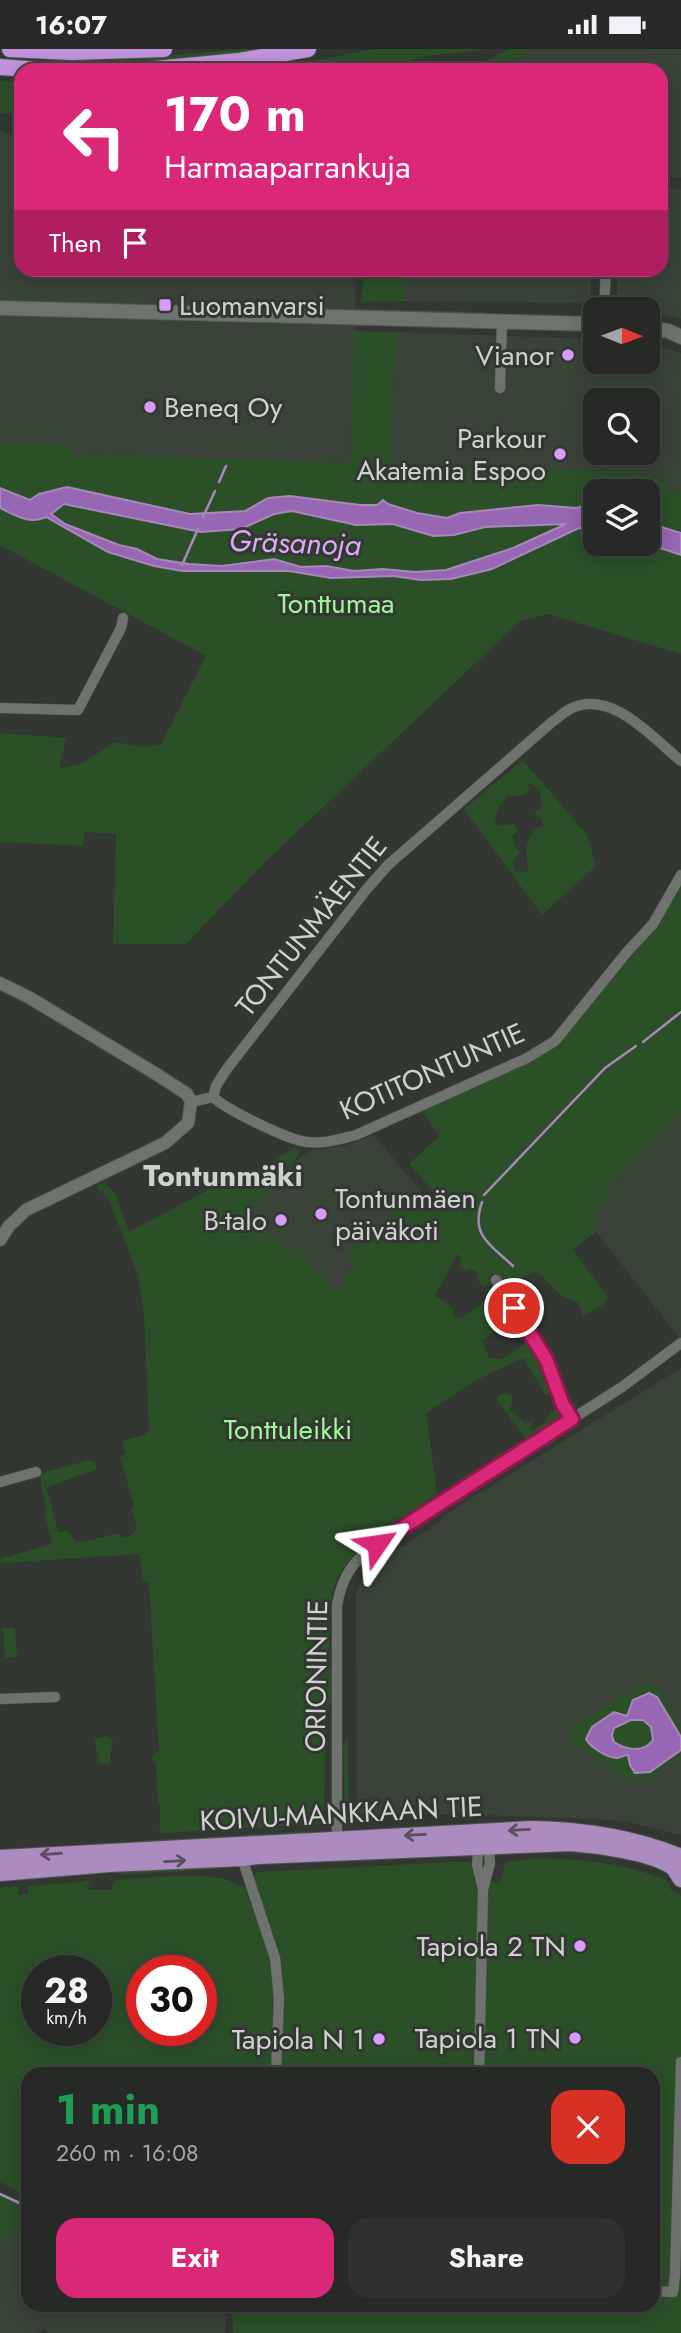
<!DOCTYPE html>
<html lang="en">
<head>
<meta charset="utf-8">
<style>
	body { margin:0; font-family:Jost,sans-serif; background:#2e312d; color:#f1f3f6; height:100vh; display:flex; flex-direction:column; font-size:26px; white-space:nowrap }
	* { box-sizing:border-box; margin:0 }
	p { font-size:23px; color:#a4a6a7 }
	.icon { flex:none; width:38px; height:38px; fill:none; stroke:currentColor; stroke-width:2; stroke-linecap:round; stroke-linejoin:round }
	.map { position:relative; flex:1; overflow:hidden }
	.side { position:absolute; left:21px; top:2018px; width:639px; height:245px; display:flex; flex-direction:column; background:#262925; border-radius:21px; box-shadow:0 4px 18px #0003,0 0 0 2px #424542 }
	.side>* { flex:none }
	.guide { position:absolute; left:14px; top:14px; width:654px; height:214px; border-radius:21px; box-shadow:0 4px 18px #0003,0 0 0 2px #424542; background:#db2777; color:#fff; overflow:hidden }
	.needle { width:46px; rotate:91deg }
	.tools { position:absolute; left:583px; top:248px; display:grid; gap:14px }
	.tools a { display:grid; place-items:center; width:77px; height:77px; border-radius:14px; background:#262925; box-shadow:0 4px 18px #0003,0 0 0 2px #424542; font-size:35px }
	.speed { position:absolute; left:21px; top:1906px; display:flex; gap:14px; font-size:35px; font-weight:700; text-align:center }
	.speed>* { display:grid; place-content:center; width:91px; height:91px; border-radius:50%; background:#262925; box-shadow:0 4px 18px #0003,0 0 0 2px #424542; line-height:1 }
	.speed small { font-size:18px; font-weight:400 }
	.speed .limit { border:10px solid #d22; background:#fff; color:#111 }
	.pin { position:absolute; display:grid; place-items:center; width:60px; height:60px; color:#fff; margin:-30px; border:4px solid #fff; border-radius:50%; box-shadow:0 2px 7px #0007 }
	.me { position:absolute; width:77px; margin:-38px; rotate:58deg; stroke-linejoin:round; filter:drop-shadow(0 0 5px #0008) }
	.turn { display:flex; align-items:center; gap:24px; height:147px; padding:0 35px; font-size:32px }
	.turn .icon { width:91px; height:91px; stroke-width:2.5 }
	.turn b { display:block; font-size:49px; line-height:60px }
	.then { display:flex; align-items:center; height:66px; padding:0 35px; background:#0003; gap:14px; font-size:26px }
	.round { display:grid; place-items:center; flex:none; width:74px; height:74px; border-radius:21px; background:#2e312d }
	.summary { display:flex; align-items:center; justify-content:space-between; height:119px; padding:0 35px }
	h1 { font-size:42px; font-weight:700; line-height:52px; color:#1e9e55 }
	.cta { display:flex; gap:14px; margin-top:auto; padding:14px 35px }
	.cta a { flex:1; height:80px; border-radius:21px; background:#db2777; color:#fff; font-size:28px; font-weight:700; line-height:80px; text-align:center }
	.cta a+a { background:#2e312d; color:#f1f3f6 }
	.status { display:flex; justify-content:space-between; align-items:center; height:49px; padding:0 35px; background:#262925; direction:ltr }
	.status svg { height:19px; fill:currentColor }
	.map>svg:first-child { display:block }
</style>
</head>
<body>
<div class="status"><b>16:07</b><svg viewBox="0 0 49 12"><path d="M0 12V9h3v3zM5 12V6h3v6zM10 12V3h3v9zM15 12V0h3v12zM26 1h20v11H26zM47 4h2v5h-2z"/></svg></div>
<div class="map">
<svg width="681" height="2284" viewBox="0 0 681 2284">
	<rect width="100%" height="100%" fill="#323731"/>
	<path fill="#394338" fill-rule="evenodd" d="M534 0H681V128H662V21H510L513 17 514 12Z
		M0 82 21 89V220L356 221 351 414 76 405 67 396 0 394Z
		M662 139 681 140V270L648 264V261H634L632 252 617 248V221L662 220Z
		M404 221H591V254L404 252Z
		M398 283 595 290V313H648V294L681 304V445L647 423 391 416 392 340ZM595 352H648V404H595Z
		M681 1061V1291L582 1165Z
		M374 1086 418 1139 396 1160 337 1239 245 1169 280 1124 311 1101 343 1097Z
		M681 1319V1786L629 1773 597 1770 448 1765 357 1766 356 1547 365 1520 436 1476 449 1463Z
		M4 2184H24V2203L28 2204V2256H227L225 2284H46V2279L35 2284H0V2190H4Z"/>
	<path fill="#2b5028" fill-rule="evenodd" d="M242 0H268C193 10 120 15 45 14V9C111 11 176 7 242 0Z
		M374 0H485C449 7 422 2 389 21H267Z
		M509 0H534L514 11 513 17 510 21H430C447 9 463 16 482 12 491 11 501 4 509 0Z
		M0 32 21 34V65L0 64Z
		M364 221H404V252L361 253Z
		M8 250 114 253 112 256 8 252Z
		M255 257 484 263V266L255 260Z
		M255 271 485 278V280L255 274Z
		M354 282 398 283 392 340 391 416 647 423 681 445V605L548 565 520 572 262 816 186 895H113L116 785 84 783 83 797 0 793V684L66 689 59 720 83 714 114 693 145 698 161 695 206 607 0 496V394L68 396 76 405 351 414ZM595 443H648V495H595Z
		M523 711 587 786 596 817 542 866 464 760ZM528 733 541 742 540 751 543 755 541 760 535 761 536 767 542 771 543 778H537L529 789 526 800 528 823 515 822 512 813 520 804 515 798 512 787 516 784 517 779 513 775 498 777 494 771 498 759 508 747 524 746 529 739Z
		M681 836V1061L612 1133 607 1148 594 1165 593 1179 597 1183 591 1186 573 1201 607 1247 604 1255 583 1267 578 1253 562 1247 539 1224 534 1223 519 1230C515 1246 531 1256 530 1271H528L493 1224 488 1228 491 1232 484 1239 478 1231 477 1223 471 1220 465 1222 460 1219 461 1209 457 1205 435 1247C444 1253 454 1255 454 1268L461 1269 499 1243 526 1282 518 1289 508 1274 482 1291 489 1309 502 1310 531 1291 554 1343 545 1346 524 1309 478 1330 426 1364 437 1445C406 1467 341 1503 333 1541 326 1572 332 1621 332 1654L328 1657 326 1654 324 1766 319 1775 161 1784 158 1780H160V1755H158L156 1714 151 1711 155 1703 159 1705V1702L149 1535 143 1531 139 1505 0 1514V1510L52 1495 45 1468 47 1463 39 1425 90 1411 95 1415 97 1420 50 1437 47 1440 58 1483 67 1482 77 1494 115 1485H118L121 1489C129 1488 134 1486 137 1478L131 1460 134 1456 120 1408 126 1404 122 1392 145 1386 149 1380 144 1265 138 1226 109 1151 96 1137 104 1133 116 1146 129 1183 210 1140 253 1125 295 1098 298 1105 295 1112 280 1124 246 1169 295 1207 294 1200 299 1197 306 1201 302 1205 307 1214 322 1224 324 1229 337 1239 354 1217 348 1211 349 1208 363 1186H372L375 1189 396 1160 418 1139 430 1151 438 1148 409 1115 439 1087 422 1062 531 1013 555 997 658 876Z
		M504 1344 511 1346 513 1350 510 1361C515 1365 521 1369 525 1375L533 1371 531 1382 545 1373 550 1364 557 1360 562 1362 564 1367 527 1392 498 1352V1347Z
		M3 1579H15L17 1608 5 1609Z
		M642 1635 651 1636 658 1640 681 1678V1709L645 1732 624 1727 571 1693 567 1687 573 1677Z
		M106 1687 113 1690 109 1715H100L94 1690Z
		M348 1690 349 1766 345 1771 343 1696Z
		M310 1782 312 1786 87 1800V1795Z
		M459 1804 465 1807 318 1814V1807Z
		M535 1809C580 1810 624 1814 666 1831L669 1835V1839L681 1847V2284H233L232 2256H653V2025H28V2148L0 2133V1838L18 1837V1846L28 1845V1837L91 1832 86 1837 91 1841H111L114 1831C141 1830 219 1819 238 1837H253L252 1826 258 1823 455 1813H470L475 1833 499 1834 506 1813ZM37 1922H96V1981H37ZM142 1922H201V1981H142Z
		M231 1817V1819L121 1826V1822Z
		M5 2145 28 2154V2204L24 2203V2184H5L4 2190H0V2147Z"/>
	<path fill="#9867b3" stroke="#a887bb" stroke-width="2" fill-rule="evenodd" d="M67 438 190 465 245 462 268 449 290 447 360 456H377L383 451 388 455 417 464 447 469 460 464 538 456 577 459 583 457 595 462V480L579 479 492 520 451 530 421 531 393 527 331 529 289 522H182L154 517 108 503 46 468C30 476 15 466 0 459V439L30 451 39 445ZM64 455 201 483 241 480 274 465 292 462 356 476 393 475 433 487 454 486 485 478 566 475 513 499 446 521 415 523 383 520 354 522 326 517 301 518 274 510 222 517 189 515 157 510 137 500 119 496 65 475 51 465Z
		M648 474 681 484V506L648 495Z
		M649 1644 657 1648 681 1688V1701L650 1723 635 1724 630 1716 628 1706C624 1706 620 1709 617 1709 607 1709 590 1698 586 1690L592 1678 614 1663 627 1667 633 1651ZM631 1671H643L651 1678 653 1691C644 1704 626 1701 614 1693L612 1686 614 1679Z"/>
	<g fill="none" stroke-linecap="round" stroke-linejoin="round">
		<path stroke="#a887bb" stroke-width="2.5" d="M219 433 226 417
			M203 468 215 442
			M182 516 198 480
			M643 993 681 963
			M484 1146 605 1019 636 997
			M482 1153C470 1187 491 1196 513 1217
			M0 2145 28 2158"/>
		<defs>
			<path id="minor" d="M604 261 606 220
				M500 339 502 273
				M0 659 78 661 121 579 123 569
				M213 1048C227 1061 288 1091 307 1093 325 1095 340 1090 356 1086L527 1009 555 992 627 903 653 875 681 826
				M191 1053 213 1048 216 1037 226 1021 366 841 388 816 552 673C558 669 564 663 570 660 611 639 653 689 681 712
				M496 1231 546 1309 563 1356 572 1370
				M0 1433 36 1423
				M0 1650 55 1648
				M479 1793 477 1816 483 1840
				M337 1795V1556C342 1528 353 1511 377 1495L622 1338 681 1294
				M242 1809 275 1909 279 1950 276 2025
				M479 2025 483 1841 490 1814 488 1793
				M653 2242 673 2243 675 2226 681 2013"/>
			<path id="tertiary" d="M0 934 30 949 153 1023 187 1045 191 1053 188 1074 165 1094 26 1161 9 1177 0 1191"/>
			<path id="secondary" d="M0 259 595 275
				M648 278 668 282 681 288"/>
			<path id="primary" d="M0 1809 532 1780C583 1781 633 1788 681 1808
				M0 1824 109 1815 242 1809 258 1807 571 1794C596 1796 649 1803 671 1817 675 1819 678 1826 681 1830"/>
			<path id="trunk" d="M10 0 72 3 164 0
				M0 18 39 21
				M144 21 239 12 308 0"/>
		</defs>
		<use href="#minor" stroke="#50544f" stroke-width="11"/>
		<use href="#tertiary" stroke="#50544f" stroke-width="14"/>
		<use href="#secondary" stroke="#50544f" stroke-width="16"/>
		<use href="#primary" stroke="#50544f" stroke-width="18"/>
		<use href="#trunk" stroke="#50544f" stroke-width="18"/>
		<use href="#minor" stroke="#6e746d" stroke-width="10"/>
		<use href="#tertiary" stroke="#6e746d" stroke-width="12"/>
		<use href="#secondary" stroke="#6e746d" stroke-width="14"/>
		<use href="#primary" stroke="#ac8bc0" stroke-width="16"/>
		<use href="#trunk" stroke="#c193dc" stroke-width="16"/>
	</g>
	<defs><path id="oneway-shaft" d="M-6 0H5M1.5-3L5.5 0L1.5 3" fill="none" stroke-width="1.6" stroke-linecap="round" stroke-linejoin="round" transform="scale(1.75)"/></defs>
	<g stroke="#57505c">
		<use href="#oneway-shaft" transform="translate(519 1781) rotate(177)"/>
		<use href="#oneway-shaft" transform="translate(415 1786) rotate(177)"/>
		<use href="#oneway-shaft" transform="translate(51 1805) rotate(176)"/>
		<use href="#oneway-shaft" transform="translate(175 1812) rotate(-3)"/>
	</g>
	<g fill="none" stroke-linecap="round" stroke-linejoin="round">
		<defs>
			<path id="route" d="M377 1495 572 1370 563 1356 546 1310 514 1259"/>
		</defs>
		<use href="#route" stroke="#8e194d" stroke-width="18"/>
		<use href="#route" stroke="#db2777" stroke-width="12"/>
	</g>
	<g fill="#d79bf9" stroke="#323731" stroke-width="2.5">
		<rect x="158" y="249" width="14" height="14" rx="3.5"/>
		<circle cx="568" cy="306" r="7"/>
		<circle cx="150" cy="358" r="7"/>
		<circle cx="560" cy="405" r="7"/>
		<circle cx="321" cy="1165" r="7"/>
		<circle cx="281" cy="1171" r="7"/>
		<circle cx="580" cy="1897" r="7"/>
		<circle cx="575" cy="1989" r="7"/>
		<circle cx="379" cy="1990" r="7"/>
	</g>
	<g text-anchor="middle" stroke-width="6" stroke-linejoin="round" paint-order="stroke">
		<g font-size="28" fill="#cfd2ce" stroke="#323731" text-anchor="end">
			<text x="179" y="266" text-anchor="start">Luomanvarsi</text>
			<text x="554" y="316">Vianor</text>
			<text x="164" y="368" text-anchor="start">Beneq Oy</text>
			<text x="546" y="399">Parkour<tspan x="546" dy="32">Akatemia Espoo</tspan></text>
			<text x="335" y="1159" text-anchor="start">Tontunmäen<tspan x="335" dy="32">päiväkoti</tspan></text>
			<text x="267" y="1181">B-talo</text>
			<text x="566" y="1907">Tapiola 2 TN</text>
			<text x="561" y="1999">Tapiola 1 TN</text>
			<text x="365" y="2000">Tapiola N 1</text>
		</g>
		<g font-size="28" fill="#9ff898" stroke="#323731">
			<text x="336" y="564">Tonttumaa</text>
			<text x="288" y="1390">Tonttuleikki</text>
		</g>
		<g font-size="28" fill="#cfd2ce" stroke="#323731">
			<text transform="translate(311 877) rotate(-51)" y="10">TONTUNMÄENTIE</text>
			<text transform="translate(432 1022) rotate(-24)" y="10">KOTITONTUNTIE</text>
			<text transform="translate(316 1627) rotate(-89)" y="10">ORIONINTIE</text>
			<text transform="translate(341 1764) rotate(-3)" y="10">KOIVU-MANKKAAN TIE</text>
		</g>
		<g font-size="30" font-style="italic" fill="#dca8f9" stroke="#323731">
			<text transform="translate(295 494) rotate(2)" y="10">Gräsanoja</text>
		</g>
		<g font-size="30" font-weight="bold" fill="#cfd2ce" stroke="#323731">
			<text x="223" y="1137">Tontunmäki</text>
		</g>
	</g>
</svg>
<div class="tools">
<a><svg class="needle" viewBox="-14 -14 28 28"><path d="M0-13l5 13h-10z" fill="#e53935"/><path d="M0 13l5-13h-10z" fill="#a4a6a7"/></svg></a>
<a><svg class="icon" aria-label="search" viewBox="0 0 24 24"><circle cx="10" cy="10" r="6"/><path d="M15 15l6 6"/></svg></a>
<a><svg class="icon" aria-label="layers" viewBox="0 0 24 24"><path d="M12 4l9 5-9 5-9-5zM3 14l9 5 9-5"/></svg></a>
</div>
<div class="speed"><div>28<small>km/h</small></div><div class="limit">30</div></div>
<div class="pin" style="left:514px;top:1259px;background:#d93025"><svg class="icon" aria-label="arrive" viewBox="0 0 24 24"><path d="M6 21V4h12l-3 4 3 4H6"/></svg></div>
<svg class="me" style="left:377px;top:1495px" viewBox="-20 -20 40 40"><path d="M0-17L14 15 0 8-14 15z" fill="#db2777" stroke="#fff" stroke-width="4"/></svg>
<div class="guide">
<div class="turn"><svg class="icon" aria-label="left" viewBox="0 0 24 24"><path d="M17 20v-9H6M10 6l-5 5 5 5"/></svg><div><b>170 m</b>Harmaaparrankuja</div></div>
<div class="then">Then<svg class="icon" aria-label="arrive" viewBox="0 0 24 24"><path d="M6 21V4h12l-3 4 3 4H6"/></svg></div>
</div>
<section class="side">
<div class="summary"><div><h1>1 min</h1><p>260 m · 16:08</p></div><a class="round" style="background:#d93025;color:#fff"><svg class="icon" aria-label="close" viewBox="0 0 24 24"><path d="M6 6l12 12M18 6L6 18"/></svg></a></div>
<div class="cta"><a>Exit</a><a>Share</a></div>
</section>
</div>
</body>
</html>
